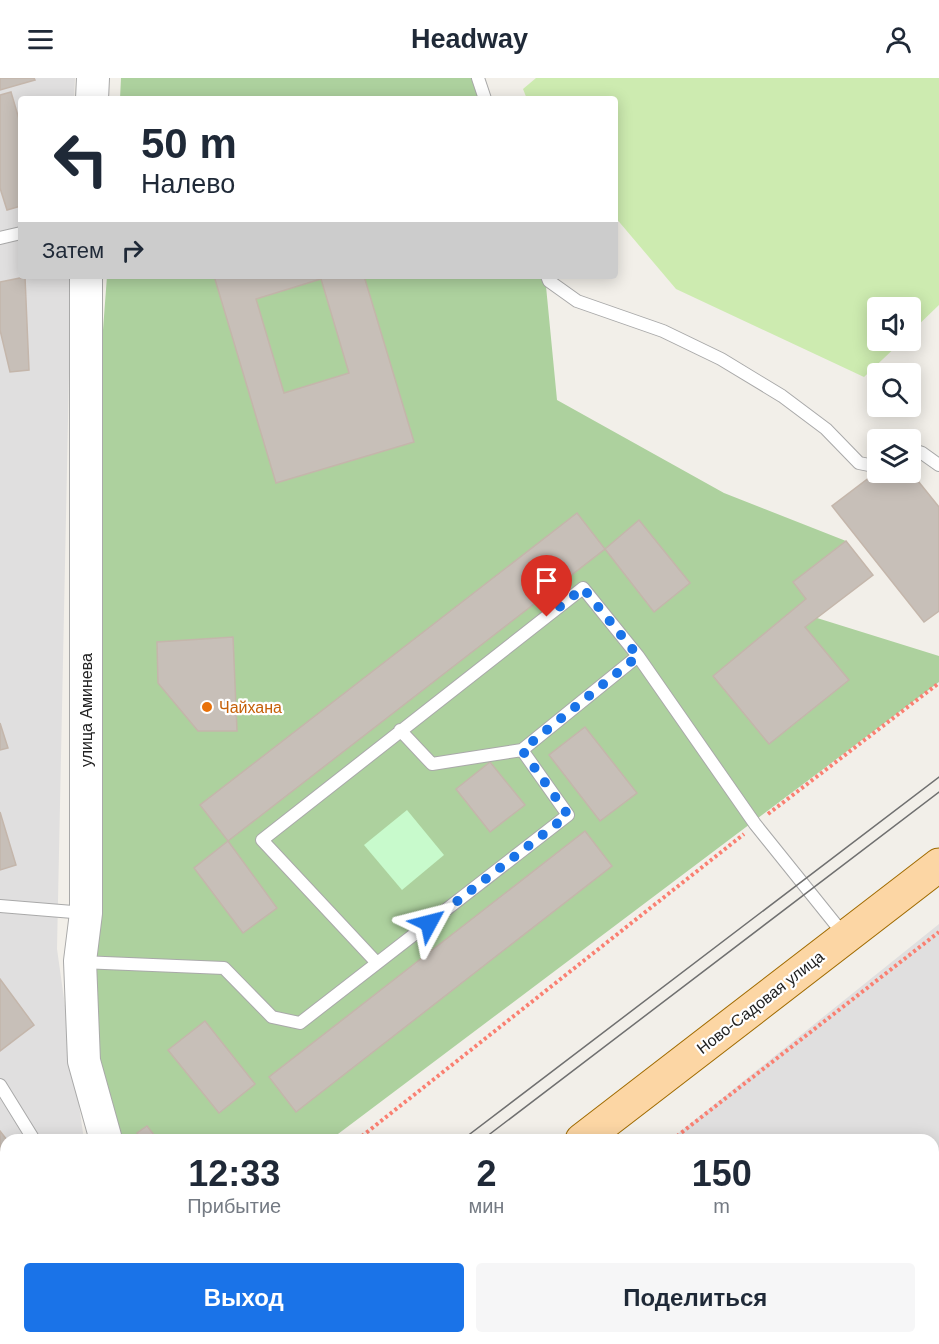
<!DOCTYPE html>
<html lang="ru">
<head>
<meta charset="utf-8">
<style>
	body { margin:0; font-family:Helvetica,sans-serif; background:#f6f6f7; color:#1f2937; height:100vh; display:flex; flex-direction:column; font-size:22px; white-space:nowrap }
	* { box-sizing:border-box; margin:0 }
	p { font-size:20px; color:#747a83 }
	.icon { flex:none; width:33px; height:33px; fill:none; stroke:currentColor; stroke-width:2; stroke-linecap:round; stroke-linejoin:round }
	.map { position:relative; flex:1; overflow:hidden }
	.drawer { position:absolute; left:0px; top:1056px; width:939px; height:210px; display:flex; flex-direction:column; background:#fff; border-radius:18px 18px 0 0; box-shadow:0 3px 15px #0003 }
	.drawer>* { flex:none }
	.top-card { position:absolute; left:18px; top:18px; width:600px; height:183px; border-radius:6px; box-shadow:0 3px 15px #0003; background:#fff; color:#1f2937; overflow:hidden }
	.controls { position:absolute; left:867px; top:219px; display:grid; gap:12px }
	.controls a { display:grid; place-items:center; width:54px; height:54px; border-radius:6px; background:#fff; box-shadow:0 3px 15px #0003; font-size:30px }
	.pin { position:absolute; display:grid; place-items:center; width:51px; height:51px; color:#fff; margin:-62px -26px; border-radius:50% 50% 50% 0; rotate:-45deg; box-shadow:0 0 6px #0007 }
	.pin .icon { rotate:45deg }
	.me { position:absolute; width:66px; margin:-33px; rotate:52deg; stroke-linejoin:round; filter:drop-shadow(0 0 4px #0008) }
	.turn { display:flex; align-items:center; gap:21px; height:126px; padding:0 24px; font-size:27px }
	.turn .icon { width:78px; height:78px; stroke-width:2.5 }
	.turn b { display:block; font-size:42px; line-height:51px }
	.then { display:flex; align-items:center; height:57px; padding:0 24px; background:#0003; gap:12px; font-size:22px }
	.eta { display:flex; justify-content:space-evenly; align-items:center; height:102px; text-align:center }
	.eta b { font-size:36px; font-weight:700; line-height:42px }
	.action { display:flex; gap:12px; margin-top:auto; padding:12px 24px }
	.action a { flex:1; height:69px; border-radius:6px; background:#1a73e8; color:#fff; font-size:24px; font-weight:700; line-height:69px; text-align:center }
	.action a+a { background:#f6f6f7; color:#1f2937 }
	header { display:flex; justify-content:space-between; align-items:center; height:78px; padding:0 24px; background:#fff; font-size:27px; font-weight:700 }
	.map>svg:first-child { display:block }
</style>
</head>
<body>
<header><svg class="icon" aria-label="menu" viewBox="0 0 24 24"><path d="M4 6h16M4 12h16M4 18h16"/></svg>Headway<svg class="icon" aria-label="person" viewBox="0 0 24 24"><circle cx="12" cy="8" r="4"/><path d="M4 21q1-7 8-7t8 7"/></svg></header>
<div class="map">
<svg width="939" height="1266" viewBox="0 0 939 1266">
	<rect width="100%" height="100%" fill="#f2efe9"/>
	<path fill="#e0dfdf" d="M0 0H75L74 21H21V198H71L57 871 84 1062H6V1260H173L165 1266H0Z
		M939 846V1266H421L428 1260H933V1062H670Z"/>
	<path fill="#f2dad9" d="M42 1260H144L135 1266H47Z"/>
	<path fill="#cdebb0" d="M536 0H939V227L911 254 910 230H878V262L902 263 864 299 676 211 615 139V21H527L523 11Z"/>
	<path fill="#add19e" d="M121 0H478L485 21H120Z
		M107 198H545L557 322 724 415 846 463 817 540 939 578V604L330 1062H107L84 983 85 495Z"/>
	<path fill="#c8facc" d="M407 732 444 777 402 812 364 767Z"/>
	<path fill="#c7bfb8" stroke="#c4b6ab" stroke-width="1.5" fill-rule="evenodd" d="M0 0H34L35 2 0 12Z
		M11 14 21 48V128L7 132 0 110V17Z
		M214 198H364L414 364 276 405ZM321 201 349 295 284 315 256 221Z
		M25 199 29 292 10 294 0 252V204Z
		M878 393H910L939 429V533L924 544 832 428Z
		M577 435 605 471 228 763 200 727Z
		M639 442 690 505 654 534 605 471Z
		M846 463 873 497 805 549 849 602 769 666 713 598 806 521 793 504Z
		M233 559 237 653H198L158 605 157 564Z
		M0 645 8 670 0 672Z
		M585 649 637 715 600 743 549 677Z
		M490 684 525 727 490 754 456 711Z
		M0 734 16 787 0 792Z
		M585 753 612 788 296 1034 269 999Z
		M228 763 277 830 243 855 194 790Z
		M0 901 34 947 0 973Z
		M205 943 255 1006 219 1035 168 972Z
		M147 1048 158 1062H142L137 1055Z
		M0 1053 7 1062 6 1085 0 1089Z
		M939 1170V1218L933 1210V1175Z"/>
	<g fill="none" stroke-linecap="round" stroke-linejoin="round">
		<defs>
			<path id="service" d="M478 0 485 21
				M0 160 21 155
				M547 198 549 203 577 223 663 253 721 281 782 318 826 351 859 385 869 387 878 381
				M910 371 922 375 939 387
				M400 652 432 686 522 672
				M0 828 85 835
				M81 884 224 890 272 939 300 945 568 737 522 672 638 578 755 746 845 858
				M377 885 262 762 583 510 638 578
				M0 1007 34 1062
				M0 1128 6 1123
				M0 1152 6 1160
				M0 1250 6 1246
				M674 1260 679 1266"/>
			<path id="tertiary" d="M92 21 93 0
				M86 198V835L80 883 84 983 106 1062
				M240 1260 245 1266"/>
			<path id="primary" d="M582 1062 939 787
				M324 1266 331 1260"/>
		</defs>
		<use href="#service" stroke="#a9a9a9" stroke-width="14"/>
		<use href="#tertiary" stroke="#a9a9a9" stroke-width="34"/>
		<use href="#primary" stroke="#a06b00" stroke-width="35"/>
		<path stroke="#fa8072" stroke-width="4" stroke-dasharray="3 3" stroke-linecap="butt" d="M768 736 939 605
			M357 1062 744 756
			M672 1062 939 854
			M933 1142 939 1137
			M17 1266 27 1260
			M173 1266 180 1260
			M407 1266 415 1260
			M852 1266 854 1260"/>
		<use href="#service" stroke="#fff" stroke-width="12"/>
		<use href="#tertiary" stroke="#fff" stroke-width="32"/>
		<use href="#primary" stroke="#fcd6a4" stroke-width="33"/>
		<path stroke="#707070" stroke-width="1.5" d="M462 1062 939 699
			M482 1062 939 714
			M197 1266 205 1260
			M216 1266 224 1260"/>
	</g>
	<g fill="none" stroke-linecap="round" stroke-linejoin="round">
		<path stroke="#1a73e8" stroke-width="10" stroke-dasharray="0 18" d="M429 845 568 737 522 672 638 578 583 510 547 539"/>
	</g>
	<circle fill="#e8710a" stroke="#fff" stroke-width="2" cx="207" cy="629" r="6"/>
	<g text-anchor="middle" stroke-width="4.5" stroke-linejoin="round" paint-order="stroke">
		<g font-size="16" fill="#c56008" stroke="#fff" text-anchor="start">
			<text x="219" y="635">Чайхана</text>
		</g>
		<g font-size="16" fill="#222" stroke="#fff">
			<text transform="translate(86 632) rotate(-90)" y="6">улица Аминева</text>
			<text transform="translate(760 924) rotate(-38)" y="6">Ново-Садовая улица</text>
		</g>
	</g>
</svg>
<div class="controls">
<a><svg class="icon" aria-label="sound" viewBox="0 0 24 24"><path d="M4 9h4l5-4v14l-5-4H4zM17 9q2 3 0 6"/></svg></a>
<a><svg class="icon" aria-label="search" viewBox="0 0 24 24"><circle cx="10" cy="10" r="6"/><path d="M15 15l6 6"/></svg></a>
<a><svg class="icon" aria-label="layers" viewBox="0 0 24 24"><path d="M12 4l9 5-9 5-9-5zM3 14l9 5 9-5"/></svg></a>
</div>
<div class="pin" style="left:547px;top:539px;background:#d93025"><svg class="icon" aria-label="arrive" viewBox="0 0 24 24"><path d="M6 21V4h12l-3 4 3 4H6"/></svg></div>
<svg class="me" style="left:429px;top:845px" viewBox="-20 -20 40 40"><path d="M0-17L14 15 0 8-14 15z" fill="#1a73e8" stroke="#fff" stroke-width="4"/></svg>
<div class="top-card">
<div class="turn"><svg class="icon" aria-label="left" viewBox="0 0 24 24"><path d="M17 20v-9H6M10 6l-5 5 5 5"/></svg><div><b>50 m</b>Налево</div></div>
<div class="then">Затем<svg class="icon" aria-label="right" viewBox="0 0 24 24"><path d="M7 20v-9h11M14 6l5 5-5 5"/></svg></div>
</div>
<section class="drawer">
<div class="eta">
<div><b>12:33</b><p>Прибытие</p></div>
<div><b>2</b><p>мин</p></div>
<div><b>150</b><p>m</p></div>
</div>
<div class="action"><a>Выход</a><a>Поделиться</a></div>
</section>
</div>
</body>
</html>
